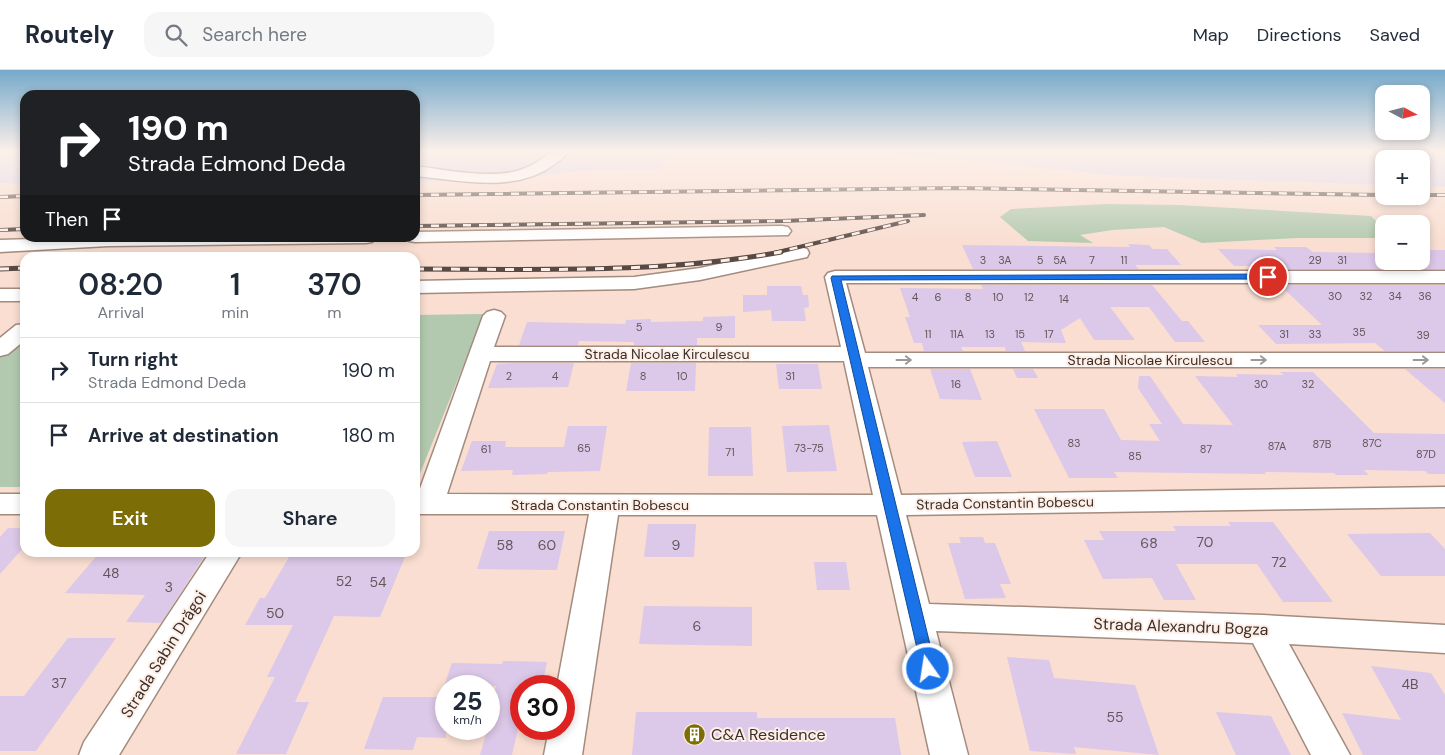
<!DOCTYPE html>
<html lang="en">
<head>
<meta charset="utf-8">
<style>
	body { margin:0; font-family:"DM Sans",sans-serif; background:#f6f6f7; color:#1f2937; height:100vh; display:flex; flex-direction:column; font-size:19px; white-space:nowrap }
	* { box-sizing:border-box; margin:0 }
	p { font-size:16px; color:#747a83 }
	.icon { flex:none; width:28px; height:28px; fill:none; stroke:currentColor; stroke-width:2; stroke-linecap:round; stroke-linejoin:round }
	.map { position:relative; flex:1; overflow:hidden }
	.side { position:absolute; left:20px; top:182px; width:400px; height:305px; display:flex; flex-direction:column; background:#fff; border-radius:15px; box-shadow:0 2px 8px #0003 }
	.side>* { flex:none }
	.guide { position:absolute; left:20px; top:20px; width:400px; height:152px; border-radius:15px; box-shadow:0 2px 8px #0003; background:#202124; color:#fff; overflow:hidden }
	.needle { width:32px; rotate:97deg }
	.controls { position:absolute; left:1375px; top:15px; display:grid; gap:10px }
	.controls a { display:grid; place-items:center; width:55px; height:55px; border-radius:10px; background:#fff; box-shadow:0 2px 8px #0003; font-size:25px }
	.speed { position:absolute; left:435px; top:605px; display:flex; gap:10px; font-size:25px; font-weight:700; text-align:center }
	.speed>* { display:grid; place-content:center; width:65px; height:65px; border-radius:50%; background:#fff; box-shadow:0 2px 8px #0003; line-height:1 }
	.speed small { font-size:12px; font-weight:400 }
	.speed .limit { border:8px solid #d22; background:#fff; color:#111 }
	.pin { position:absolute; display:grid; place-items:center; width:42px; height:42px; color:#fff; margin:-21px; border:2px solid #fff; border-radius:50%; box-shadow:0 1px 5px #0007 }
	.me { position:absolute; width:55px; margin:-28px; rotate:347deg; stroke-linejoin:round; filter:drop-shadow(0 0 4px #0008) }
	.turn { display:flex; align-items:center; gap:18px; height:105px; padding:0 25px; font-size:22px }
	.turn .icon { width:65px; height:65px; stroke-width:2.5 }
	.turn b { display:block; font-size:35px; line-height:42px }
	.then { display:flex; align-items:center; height:48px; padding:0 25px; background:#0003; gap:10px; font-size:19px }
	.eta { display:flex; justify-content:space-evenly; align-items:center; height:85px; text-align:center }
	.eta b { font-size:30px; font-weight:600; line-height:35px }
	.button { display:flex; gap:10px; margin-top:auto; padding:10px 25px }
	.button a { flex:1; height:58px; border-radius:15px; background:#7d6d07; color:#fff; font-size:20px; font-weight:600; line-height:58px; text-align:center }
	.button a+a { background:#f6f6f7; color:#1f2937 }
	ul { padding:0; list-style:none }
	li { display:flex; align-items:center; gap:15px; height:65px; padding:0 25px; border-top:1px solid #e0e1e3 }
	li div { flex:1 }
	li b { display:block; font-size:19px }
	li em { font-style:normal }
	header { display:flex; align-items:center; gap:30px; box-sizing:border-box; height:70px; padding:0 25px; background:#fff; border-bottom:1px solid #e0e1e3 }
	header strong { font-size:24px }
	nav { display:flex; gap:28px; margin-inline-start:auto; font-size:18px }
	.search { width:350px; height:45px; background:#f6f6f7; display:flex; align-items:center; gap:12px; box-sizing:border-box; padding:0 18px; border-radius:15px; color:#747a83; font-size:19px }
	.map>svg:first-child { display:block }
</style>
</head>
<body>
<header>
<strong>Routely</strong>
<div class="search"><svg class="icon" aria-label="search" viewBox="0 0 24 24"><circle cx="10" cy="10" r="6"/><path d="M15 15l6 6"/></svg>Search here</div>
<nav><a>Map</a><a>Directions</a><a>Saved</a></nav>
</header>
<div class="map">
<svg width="1445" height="685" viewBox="0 0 1445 685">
	<rect width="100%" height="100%" fill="#f9ded1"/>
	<path fill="#dcd7ed" d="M0 81H25V114L0 113Z
		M415 81H669L660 99 576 101 495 111H415Z
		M875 81H1445V117L1421 116V89H1384V115L1111 105Z"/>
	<path fill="#b2c9af" d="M1105 134 1180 135 1371 146 1384 160V168H1297L1202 173 1164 157 1112 160 1080 165 1093 173 1028 171 1000 147 1011 139Z
		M484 244 417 411H415V245Z
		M25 265V417H0V285Z"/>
	<path fill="#dcc8e8" d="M1128 174 1149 175 1153 179H1167L1181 195H1135L1139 199H973L962 175 1130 177Z
		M1274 177H1306L1313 182 1376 183 1384 188V191H1421V180H1445V199H1263L1260 196H1234L1218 179 1277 180Z
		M981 215H1152L1182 251H1188L1205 272H1175L1149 237H1110L1135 270H1094L1080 248 1061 260 1066 273 1021 272 1025 281H1006L1005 277H961L963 281H924L922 273H914L905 247H910L900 218 983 219Z
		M1280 215H1445V281H1385L1375 273 1276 274 1258 255H1322Z
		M767 216H801L803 225H808L809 237 804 238 806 251H772L771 240 743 242V225H767Z
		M735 246V268H697V275H634V272L579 271 578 275H519L527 252 625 254 626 250 651 249V252L703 251V247Z
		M513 293H574L568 317 488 318 497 294Z
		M631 293H696L695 321H626Z
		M776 294H818L822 319H779Z
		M930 299H970L982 330 940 329Z
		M1013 299H1033L1038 308H1017Z
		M1405 299H1445V333Z
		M1280 302H1313L1374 363 1445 364V404H1428L1425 401 1364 400 1369 405H1336L1334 403 1265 402 1266 404 1114 402 1118 408H1069L1034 339H1104L1121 370 1160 371 1149 354H1162L1138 318 1139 306H1150L1183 354 1233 355 1195 306 1238 307 1236 304 1284 305Z
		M829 355 837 401 787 402 782 356Z
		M568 356H607L600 401 548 402 547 404 512 405 513 400 461 401 472 371H506L505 377H564Z
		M709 357H751L753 406H708Z
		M997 371 1012 407H975L962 372Z
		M1228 452H1273L1333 532H1283L1257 494H1176L1196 530H1164L1152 508 1103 509 1084 470H1104L1099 461H1176L1173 456H1231Z
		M648 454H696L694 487H644Z
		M8 458H25V476L0 504V467Z
		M489 461H565L557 500 477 499Z
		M1430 463 1445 479V506H1381L1347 464Z
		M959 467H983L985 473H995L1011 514H1000L1006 528 965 529 948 473H961Z
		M100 482H207L161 553 126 552 145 525 65 523Z
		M292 482H407L380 547 334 546 295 632H309L286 684H236L275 607H267L293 555H245L260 528H265Z
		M814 492H846L850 520H817Z
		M644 536 752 537V576L639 574Z
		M68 568H116L36 681H0V626H24Z
		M1007 587 1049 590 1054 608 1135 615 1159 685 1074 677 1076 684 1030 681Z
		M503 591 547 592 542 616H521V646L512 685H480L497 624H494L496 616H444L452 593 502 594Z
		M1371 596 1431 603 1445 625V685H1363L1342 643 1401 650Z
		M383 627H446V668L417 667 413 680 364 679Z
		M636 642H757V648H895L901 685H632Z
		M1216 642 1271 646 1291 685H1236Z"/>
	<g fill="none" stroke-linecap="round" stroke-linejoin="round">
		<defs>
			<path id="minor" d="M553 81H569C566 86 560 90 555 94 515 124 461 110 415 106V96C447 100 493 110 523 99 534 95 543 88 553 81Z
				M782 156 788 157 791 161 788 165 415 172 409 171 406 168H415V162Z
				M65 168H375L372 172 366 173 108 176 0 182V170Z
				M800 177 807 179 809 183 807 187 700 210 634 219 415 223V211L634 207 700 198Z
				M835 201H1445V213H846L865 283H1445V297H868L901 425 1445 417V437L906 445 929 534 1263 545 1445 555V583L1289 574 1350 685H1311L1253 573 936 561 968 685H930L877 445H618L582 685H544L549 659H564V616H557L589 444H415V424H418L483 246 487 242 494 240 501 242 505 246 494 277H841L825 207 828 203ZM490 291H844L873 425 447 424Z
				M0 219H25V231H0Z
				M25 254V270L8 284 0 286V268L16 255Z
				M0 424H25V444H0Z
				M210 482H242L119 685H79L84 672Z"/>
		</defs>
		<use href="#minor" stroke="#a38b7e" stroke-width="3"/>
		<use href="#minor" fill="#fff" fill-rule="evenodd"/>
		<defs>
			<path id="rail-far1" d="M415 125 956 118 1384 125
				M1421 125H1445
				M0 127 25 126
				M415 156 783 151 924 145
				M0 160 25 159
				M774 183 908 151"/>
			<path id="rail" d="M0 199 25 198
				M415 199C537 199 661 204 781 182"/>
		</defs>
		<use href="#rail-far1" stroke="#574a44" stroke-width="4"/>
		<use href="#rail" stroke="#574a44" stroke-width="5"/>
		<use href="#rail-far1" stroke="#feeee6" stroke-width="2.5" stroke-dasharray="8" stroke-linecap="butt"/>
		<use href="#rail" stroke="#feeee6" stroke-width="3" stroke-dasharray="9" stroke-linecap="butt"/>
	</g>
	<defs><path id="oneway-shaft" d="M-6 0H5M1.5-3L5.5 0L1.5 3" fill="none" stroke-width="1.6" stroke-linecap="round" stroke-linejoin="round" transform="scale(1.25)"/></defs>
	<g stroke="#9c9895">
		<use href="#oneway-shaft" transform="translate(904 290)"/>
		<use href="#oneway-shaft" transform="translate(1259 290)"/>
		<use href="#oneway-shaft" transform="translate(1421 290)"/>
	</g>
	<linearGradient id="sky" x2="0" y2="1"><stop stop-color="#76a9ca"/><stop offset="0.46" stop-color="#fcf0ea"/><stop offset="1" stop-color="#fcf0ea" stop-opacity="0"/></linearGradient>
	<rect width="1445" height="177" fill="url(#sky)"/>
	<path fill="#1a73e8" stroke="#114b97" d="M1268 204 1272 207 1271 209 841 210 936 599 934 604 928 606 923 604 831 208 832 206Z"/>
	<defs>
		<symbol id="building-disc" viewBox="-11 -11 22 22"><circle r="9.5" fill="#7d6d07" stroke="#feeee6"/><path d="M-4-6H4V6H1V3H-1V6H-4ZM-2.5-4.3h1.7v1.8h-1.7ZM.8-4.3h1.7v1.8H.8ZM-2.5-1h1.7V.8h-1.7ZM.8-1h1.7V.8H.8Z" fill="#fff"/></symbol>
	</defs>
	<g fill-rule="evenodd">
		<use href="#building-disc" x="682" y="652" width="25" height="25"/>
	</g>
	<g text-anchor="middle" stroke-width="4" stroke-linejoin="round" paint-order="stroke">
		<g font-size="11" fill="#62565a">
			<text x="983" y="194">3</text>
			<text x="1005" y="194">3A</text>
			<text x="1040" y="194">5</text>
			<text x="1060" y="194">5A</text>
			<text x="1092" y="194">7</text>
			<text x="1124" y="194">11</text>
			<text x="1315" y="194">29</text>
			<text x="1342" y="194">31</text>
			<text x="1335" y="230">30</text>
			<text x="1366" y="230">32</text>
			<text x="1395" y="230">34</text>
			<text x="1425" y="230">36</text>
			<text x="915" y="231">4</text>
			<text x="938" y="231">6</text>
			<text x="968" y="231">8</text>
			<text x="998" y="231">10</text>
			<text x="1029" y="231">12</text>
			<text x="1064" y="233">14</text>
			<text x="639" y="261">5</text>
			<text x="719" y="261">9</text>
			<text x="1359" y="266">35</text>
			<text x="928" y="268">11</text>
			<text x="957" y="268">11A</text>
			<text x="990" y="268">13</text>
			<text x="1020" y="268">15</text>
			<text x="1049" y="268">17</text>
			<text x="1284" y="268">31</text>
			<text x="1315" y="268">33</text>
			<text x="1423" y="269">39</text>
			<text x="509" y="310">2</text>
			<text x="555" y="310">4</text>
			<text x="643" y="310">8</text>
			<text x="682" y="310">10</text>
			<text x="790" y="310">31</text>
			<text x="956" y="318">16</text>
			<text x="1261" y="318">30</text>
			<text x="1308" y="318">32</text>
			<text x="1074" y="377">83</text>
			<text x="1372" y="377">87C</text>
			<text x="1322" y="378">87B</text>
			<text x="1277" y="380">87A</text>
			<text x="584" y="382">65</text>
			<text x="809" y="382">73-75</text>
			<text x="486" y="383">61</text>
			<text x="1206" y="383">87</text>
			<text x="730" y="386">71</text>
			<text x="1426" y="388">87D</text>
			<text x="1135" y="390">85</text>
		</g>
		<g font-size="14" fill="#3a302b" stroke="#feeee6">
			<text x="667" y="289">Strada Nicolae Kirculescu</text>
			<text x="1150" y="295">Strada Nicolae Kirculescu</text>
			<text transform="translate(1005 433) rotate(-1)" y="5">Strada Constantin Bobescu</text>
			<text x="600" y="440">Strada Constantin Bobescu</text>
		</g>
		<g font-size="14" fill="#62565a">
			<text x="1205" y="477">70</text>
			<text x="1149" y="478">68</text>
			<text x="505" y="480">58</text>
			<text x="547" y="480">60</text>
			<text x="676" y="480">9</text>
			<text x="1279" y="497">72</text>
			<text x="111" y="508">48</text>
			<text x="344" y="516">52</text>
			<text x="378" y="517">54</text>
			<text x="169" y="522">3</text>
			<text x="275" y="548">50</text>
			<text x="697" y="561">6</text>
			<text x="59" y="618">37</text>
			<text x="1410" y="619">4B</text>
			<text x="1115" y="652">55</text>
		</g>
		<g font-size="16" fill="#3a302b" stroke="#feeee6">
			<text transform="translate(1181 556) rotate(2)" y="6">Strada Alexandru Bogza</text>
			<text transform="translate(163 584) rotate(-58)" y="6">Strada Sabin Drăgoi</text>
		</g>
		<g font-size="16" fill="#3a302b" stroke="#feeee6" text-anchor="start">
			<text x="711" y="670">C&amp;A Residence</text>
		</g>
	</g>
</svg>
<div class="controls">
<a><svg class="needle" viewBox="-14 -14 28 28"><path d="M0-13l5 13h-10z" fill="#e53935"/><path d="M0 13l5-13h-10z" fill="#747a83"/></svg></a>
<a>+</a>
<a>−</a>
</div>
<div class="speed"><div>25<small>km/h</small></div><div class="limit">30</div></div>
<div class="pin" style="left:1268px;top:207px;background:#d93025"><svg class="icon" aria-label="arrive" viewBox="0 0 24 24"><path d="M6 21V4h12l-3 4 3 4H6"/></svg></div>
<svg class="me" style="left:928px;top:599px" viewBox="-20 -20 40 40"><circle r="17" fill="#1a73e8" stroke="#fff" stroke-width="3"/><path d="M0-11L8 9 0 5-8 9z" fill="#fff"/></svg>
<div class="guide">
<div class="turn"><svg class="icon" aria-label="right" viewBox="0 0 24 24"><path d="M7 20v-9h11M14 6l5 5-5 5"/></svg><div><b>190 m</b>Strada Edmond Deda</div></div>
<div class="then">Then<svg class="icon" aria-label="arrive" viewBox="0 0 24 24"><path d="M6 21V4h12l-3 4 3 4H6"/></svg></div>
</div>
<section class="side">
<div class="eta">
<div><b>08:20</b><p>Arrival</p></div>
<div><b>1</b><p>min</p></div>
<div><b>370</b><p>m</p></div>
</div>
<ul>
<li><svg class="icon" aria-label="right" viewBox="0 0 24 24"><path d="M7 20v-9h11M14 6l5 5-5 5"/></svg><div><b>Turn right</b><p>Strada Edmond Deda</p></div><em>190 m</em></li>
<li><svg class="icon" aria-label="arrive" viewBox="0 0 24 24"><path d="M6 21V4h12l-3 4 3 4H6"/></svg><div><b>Arrive at destination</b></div><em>180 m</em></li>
</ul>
<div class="button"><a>Exit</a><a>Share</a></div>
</section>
</div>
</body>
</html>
